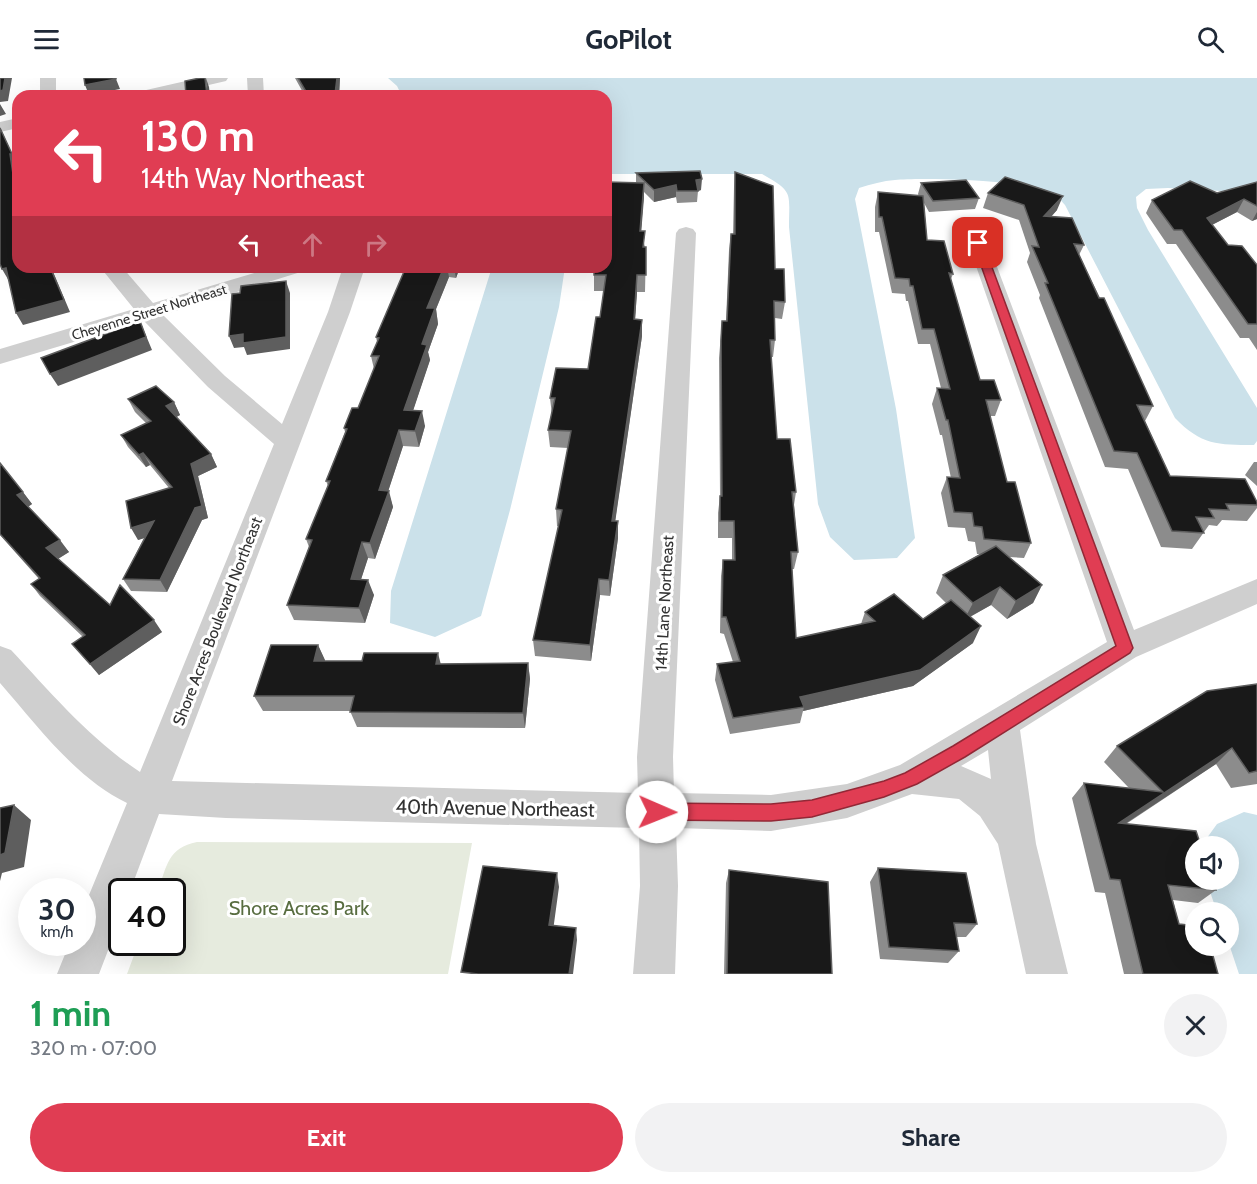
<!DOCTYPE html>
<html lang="en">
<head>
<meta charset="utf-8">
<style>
	body { margin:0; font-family:Cabin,sans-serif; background:#f2f2f3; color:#1f2937; height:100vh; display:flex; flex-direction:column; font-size:22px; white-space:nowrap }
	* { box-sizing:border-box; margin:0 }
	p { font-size:20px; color:#747a83 }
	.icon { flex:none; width:33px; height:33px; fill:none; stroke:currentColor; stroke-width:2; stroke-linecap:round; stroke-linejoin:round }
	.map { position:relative; height:896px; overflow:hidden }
	.drawer { display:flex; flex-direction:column; background:#fff; flex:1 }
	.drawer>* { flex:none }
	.guide { position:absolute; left:12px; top:12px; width:600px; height:183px; border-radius:18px; box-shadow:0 6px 24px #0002; background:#e03d53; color:#fff; overflow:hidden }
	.fabs { position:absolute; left:1185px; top:758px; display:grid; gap:12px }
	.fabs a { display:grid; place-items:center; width:54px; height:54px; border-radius:50%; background:#fff; box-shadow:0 6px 24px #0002; font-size:30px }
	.speed { position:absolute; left:18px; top:800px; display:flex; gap:12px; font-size:30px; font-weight:700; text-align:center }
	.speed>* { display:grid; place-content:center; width:78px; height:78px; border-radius:50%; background:#fff; box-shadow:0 6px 24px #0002; line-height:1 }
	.speed small { font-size:15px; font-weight:400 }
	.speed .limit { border:3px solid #111; border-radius:9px; background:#fff; color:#111 }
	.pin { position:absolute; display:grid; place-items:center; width:51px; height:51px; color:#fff; margin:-26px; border-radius:12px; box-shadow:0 3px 9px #0006 }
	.me { position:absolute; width:66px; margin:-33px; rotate:91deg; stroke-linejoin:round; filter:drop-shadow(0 0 4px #0008) }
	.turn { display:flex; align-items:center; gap:21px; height:126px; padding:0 30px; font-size:27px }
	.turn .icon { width:78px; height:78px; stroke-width:2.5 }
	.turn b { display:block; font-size:42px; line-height:51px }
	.lanes { display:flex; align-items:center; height:57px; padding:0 30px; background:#0003; justify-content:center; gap:30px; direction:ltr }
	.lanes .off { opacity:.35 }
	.round { display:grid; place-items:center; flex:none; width:63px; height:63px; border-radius:32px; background:#f2f2f3 }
	.head { display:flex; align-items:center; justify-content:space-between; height:102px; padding:0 30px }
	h1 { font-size:36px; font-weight:700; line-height:45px; color:#1e9e55 }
	.action { display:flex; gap:12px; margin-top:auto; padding:12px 30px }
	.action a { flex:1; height:69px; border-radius:36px; background:#e03d53; color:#fff; font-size:24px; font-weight:700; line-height:69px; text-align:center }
	.action a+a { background:#f2f2f3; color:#1f2937 }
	header { display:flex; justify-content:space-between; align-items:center; height:78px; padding:0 30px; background:#fff; font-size:27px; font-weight:700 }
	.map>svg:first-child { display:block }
</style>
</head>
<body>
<header><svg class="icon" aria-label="menu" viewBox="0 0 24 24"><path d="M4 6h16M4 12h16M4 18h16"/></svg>GoPilot<svg class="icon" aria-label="search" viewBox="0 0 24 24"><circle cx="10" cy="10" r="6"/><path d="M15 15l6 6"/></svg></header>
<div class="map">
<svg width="1257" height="896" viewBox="0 0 1257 896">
	<rect width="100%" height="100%" fill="#fff"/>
	<path fill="#e6ebde" d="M197 764 472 765 448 896H127L139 864H172V813H158C167 787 168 770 197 764Z"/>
	<path fill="#cbe1ea" d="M388 0H1257V115L1168 110 1146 111 1136 119 1137 130 1148 152 1257 330V363L1254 367C1218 367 1201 367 1175 340L1065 127C1062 124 1059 119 1055 117 1037 102 922 99 895 102 883 103 871 106 859 110L855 121 896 331 915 460 897 480 854 482 830 459 818 426 789 149C789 114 794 114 762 96H606V18H402L397 8Z
		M492 189H565L559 229 510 432 481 538 435 559 390 545 391 513Z
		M1244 734 1257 737V896H1239L1229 866 1228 834H1217L1206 802 1228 801V768H1204V764L1217 746Z"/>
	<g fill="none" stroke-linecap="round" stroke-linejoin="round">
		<path fill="#cfcfcf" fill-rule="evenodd" d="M40 0H56V18H40Z
			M199 0H228L226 3 161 18H131L133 15Z
			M247 0H263L264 18H248Z
			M18 40V50L0 54V44Z
			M686 149 693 151 696 155 673 679 674 715 771 717 847 706 900 687 1107 564 968 165 971 161H985L988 165 1134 552 1257 501V526L1136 579 1020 652 1036 766 1068 896H1026L998 766 980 738 959 721 912 716 847 740 771 753 676 750 678 808 675 896H633L640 808 639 750 226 740 159 736 130 813H122V836L99 896H57L70 864H82V834L127 725C75 700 37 647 0 605V568L11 572C52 616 90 661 140 694L274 366 208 309 144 243 0 286V271L134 231 100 189H122L153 225 275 189H308L304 193 163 237 225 298 282 346 328 234 343 189H365L350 234 172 703 638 715 637 679 676 155 679 151ZM988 672 991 701 961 688Z"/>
	</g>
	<path fill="#8c8c8c" d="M295 0H340L339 16 357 18H305Z
		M735 94 775 191 785 224 782 241 775 240V262L773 279H771L777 361 796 414 794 427 798 474 794 491H792L796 560 861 546 865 534 923 541 946 525 936 515 943 497 980 476H977L975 464 968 463 965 450 948 449 941 415 947 399 951 400 942 357H940L932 326 937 310H941L930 266H918L908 223H906L905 216 892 215 879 154H875V129L878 114 919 118 918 116 921 105 979 120 975 131 929 134 924 125 927 162 953 196 951 201 980 302 1001 322 995 338H990L1007 404 1031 465 1024 480 1009 479 1042 507 1033 525 1007 541 991 527 970 539 973 565 913 608 803 633 800 645 730 656 715 602 717 586 733 584 724 556 720 555 721 498 723 482H732V460H718V435L720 418 719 280 722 243H726L729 172 731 156H733L734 109Z
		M636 95 701 112 698 113 697 124 677 125 676 119 654 124 644 114 641 153 645 169H646L645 214H637L635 241 642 242V258L615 443 618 460 610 518 600 517 591 583 535 578 533 562 559 448H557L556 431 568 370 550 369 548 352 552 337 550 320 588 291 600 239 604 213H594V197L636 104Z
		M1257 104V141L1252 143 1237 134 1212 147 1228 167 1257 187V272L1249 260H1240L1176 166H1167L1146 135 1152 122 1217 115Z
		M988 115 1057 132 1051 139 1084 167 1079 177 1153 328 1145 343 1170 398 1257 424V430L1247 443 1222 442 1217 448 1209 447 1192 471 1161 469 1128 391 1105 389 1039 220 1040 217 1027 184 1030 175 1019 142 983 130Z
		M406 189H460L456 200 449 199 436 231 438 246 428 274 430 282 413 332 425 348 419 369 403 368 388 413 393 429 375 481 368 480 361 501 374 517 365 545 294 542 287 527 309 469 306 461 328 408 326 403 345 354 344 350 358 330 374 291 371 278 377 264 376 259Z
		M128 321 174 324 180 337 176 339 211 376 217 389 198 398 208 440 202 442 167 514 131 513 123 501 144 460 138 462 169 410 150 387 146 389 128 369 121 357 146 345 135 334Z
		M1254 384H1257V408L1245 397Z
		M0 385 32 426 28 429 69 474 58 481 110 527 162 554 99 597 72 566 83 559 40 518 31 506 39 501 0 457Z
		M318 567 325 583 441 586 528 585 530 601 525 650 357 649 350 633H263L254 618Z
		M1257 606V706L1231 710 1216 686 1126 746 1216 812 1198 825 1173 822 1179 846 1218 896H1124L1105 815 1095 814 1072 720 1084 705 1129 710 1104 684 1117 668Z
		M878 790 977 846 966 859H956L959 873 948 885 880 881 870 804Z
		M729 792 832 896H724L726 805Z"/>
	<path fill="#5e5e5e" d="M5 0H12L8 23 0 24V13Z
		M206 0 209 9 210 18H207Z
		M337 0H340L339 18 335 16Z
		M116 1 120 11 89 17 85 7Z
		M0 26 6 36 0 38Z
		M0 49 17 87 15 88 18 100V112Z
		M702 101 701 112 698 113 696 102Z
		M644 105V120L640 169V153Z
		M676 107V119L654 124V112Z
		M1063 118 1057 132 1038 153 1044 138Z
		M1244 121 1237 134 1200 153 1207 140Z
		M1257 134V141L1252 143Z
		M50 189H51L70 234 23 247 16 235Z
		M444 189H447L449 199 436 231 438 246 428 274 430 282 408 348 404 332 422 266 427 230Z
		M454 189H460L456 200Z
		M6 190 9 203 2 191Z
		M637 197V214L634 258V241Z
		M286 203 290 215V271L247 277 244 269 234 270 229 258Z
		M642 242V258L613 459 612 443Z
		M140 243 152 272 58 308 50 296Z
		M174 324 180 337 173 341 166 328Z
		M422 333 425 348 419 369 415 353Z
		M399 352 403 368 386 420 389 413 393 429 375 481 370 465 379 412Z
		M143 375 150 387 146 389 139 377Z
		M211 376 217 389 198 398 208 440 202 442 167 514 160 502 191 386Z
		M23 414 32 426 26 430 17 417Z
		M154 443 161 455 138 462 131 450Z
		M618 443V460L610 518 609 502Z
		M60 462 69 474 56 482 46 470Z
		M362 464 368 480 356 517 351 501Z
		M599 501 600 517 591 583 590 567Z
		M368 502 374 517 365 545 359 530Z
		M1042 507 1033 525 1007 541 1016 523Z
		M1000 509 991 527 964 542 973 525Z
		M154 542 162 554 99 597 90 586Z
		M981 548 973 565 913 608 803 633 804 629 800 619Z
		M318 567 325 582 321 599 314 583Z
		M438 575 442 591 436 586Z
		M528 585 530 601 525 650 523 635Z
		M1232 670 1216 686 1105 759 1119 745Z
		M14 727 31 742 24 789 2 795 0 803V777Z
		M557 795 559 809 552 860 549 847Z
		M576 850 577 862 573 896H569Z"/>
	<path fill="#191919" stroke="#5e5e5e" stroke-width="1.5" d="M0 0H5L3 12 0 13Z
		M84 0H116V1L85 7Z
		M200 0H205L207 18H186L185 3Z
		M298 0H337L335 16 353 13 357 18H312L311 16 308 17Z
		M0 50 12 76H10L13 96 18 112V189H50L64 222 16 235 6 190 2 191 0 186Z
		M700 93 702 101 696 102 698 113H677L676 107 654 112 636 95Z
		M735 94 773 108 775 191H784L785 224 774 223 775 262H770L777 361H790L796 414H792L798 474H791L796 560 875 543 865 534 894 516 923 541 951 522 981 548 920 592 800 619 804 629 733 640 717 586 740 583 726 539H722L723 482H735L734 443H720V418H722L721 263 722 243H727L731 156H735Z
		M1005 99 1063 118 1044 138 1072 140 1084 167 1074 166 1099 220H1104L1153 328 1137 327 1170 398 1245 401 1257 424V427L1226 426 1229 432 1209 431 1214 440 1196 439 1204 455 1172 453 1137 375 1114 373 1045 205H1048L1032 168 1039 169 1024 127 988 115Z
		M966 102 979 120 933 123 921 105Z
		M1190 103 1217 115 1257 104V128L1244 121 1207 140 1228 167 1242 168 1257 187V246H1248L1182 152H1174L1152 122Z
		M606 104 644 105 640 153H645L643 169H646V197H637L634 241 642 242 612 443H618L609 502 599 501 590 567 533 562 562 432 556 431 571 353 548 352 555 320H550L556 290 588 291 596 239H600L606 197H594V189H606Z
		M878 114 923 118 927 162 944 163 953 196 949 195 980 302H994L1001 322H986L1007 404H1015L1031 465 984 461 982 449 974 448 972 435 954 434 947 399 960 400 948 342H946L937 310 950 311 934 251H922L913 208H910L909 201 895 200 882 139H879Z
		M406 189H444L427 230H435L422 266 427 267 404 332 422 333 415 353 399 352 379 412 389 413 370 465 362 464 351 501 368 502 359 530 287 527 312 462 306 461 330 403H326L347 351 344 350 352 330H358L379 278H371L379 260 376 259Z
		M286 203V259L243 265V256L229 258 232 216 240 215 241 208Z
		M140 243 146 259 50 296 41 280Z
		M156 308 174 324 166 328 211 376 191 386 202 428 195 430 160 502 123 501 154 443 131 450 126 423 172 409 143 375 139 377 121 357 151 343 128 321Z
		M0 385 23 414 17 417 60 462 46 470 110 527 120 507 154 542 90 586 72 566 85 557 31 506 40 500 0 456Z
		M996 468 1042 507 1016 523 1000 509 973 525 943 497Z
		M271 567H318L314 583H362L364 575H438L436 586 528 585 523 635 350 634 354 618H254Z
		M1257 606V693L1249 695 1232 670 1119 745 1196 753 1201 768H1196V801H1212L1216 812 1168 807 1179 846 1196 848V867H1210L1218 896H1143L1120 802 1110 801 1084 705 1163 714 1117 668 1207 613Z
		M14 727 5 775 0 777V730Z
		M483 788 557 795 549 847 576 850 569 896H478L461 894Z
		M878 790 966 795 977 846 954 845 959 873 889 869Z
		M729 792 828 804 832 896H727Z"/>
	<path fill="#e03d53" stroke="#922836" stroke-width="1.5" d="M978 162 983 165 1133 570 1130 575 965 679 917 706 884 719 812 739 771 743 657 742 651 740 648 734 651 728 657 725 771 726 812 722 884 703 905 695 953 668 1116 568 973 165Z"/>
	<g text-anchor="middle" stroke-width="6" stroke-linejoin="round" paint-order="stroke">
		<g font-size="14" fill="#323232" stroke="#fff">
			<text transform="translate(149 234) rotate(-17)" y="5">Cheyenne Street Northeast</text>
		</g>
		<g font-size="16" fill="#323232" stroke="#fff">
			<text transform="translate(664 525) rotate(-87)" y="6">14th Lane Northeast</text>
			<text transform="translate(217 543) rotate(-69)" y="6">Shore Acres Boulevard Northeast</text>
		</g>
		<g font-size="20" fill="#323232" stroke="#fff">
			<text transform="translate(495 730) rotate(1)" y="7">40th Avenue Northeast</text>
		</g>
		<g font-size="20" fill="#586d40" stroke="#fff">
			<text x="299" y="837">Shore Acres Park</text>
		</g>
	</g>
</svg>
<div class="fabs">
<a><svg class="icon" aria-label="sound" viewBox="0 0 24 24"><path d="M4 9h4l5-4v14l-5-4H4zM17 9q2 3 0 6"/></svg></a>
<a><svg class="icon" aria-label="search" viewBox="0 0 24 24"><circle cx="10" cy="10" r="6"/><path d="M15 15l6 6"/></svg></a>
</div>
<div class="speed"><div>30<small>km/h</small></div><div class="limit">40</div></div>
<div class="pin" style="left:978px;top:165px;background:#d93025"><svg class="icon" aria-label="arrive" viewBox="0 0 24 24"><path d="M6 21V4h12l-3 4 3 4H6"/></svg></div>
<svg class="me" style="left:657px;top:734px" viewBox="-20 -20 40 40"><circle r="19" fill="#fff"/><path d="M0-13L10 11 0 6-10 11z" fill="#e03d53"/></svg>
<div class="guide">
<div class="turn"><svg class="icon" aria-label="left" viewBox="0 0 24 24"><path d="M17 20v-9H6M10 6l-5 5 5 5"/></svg><div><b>130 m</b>14th Way Northeast</div></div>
<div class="lanes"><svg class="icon" aria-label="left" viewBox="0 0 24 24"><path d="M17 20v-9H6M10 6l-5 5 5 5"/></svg><svg class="icon off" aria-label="ahead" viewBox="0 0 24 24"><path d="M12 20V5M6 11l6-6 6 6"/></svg><svg class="icon off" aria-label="right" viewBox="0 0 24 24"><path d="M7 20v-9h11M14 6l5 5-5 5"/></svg></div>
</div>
</div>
<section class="drawer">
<div class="head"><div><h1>1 min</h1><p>320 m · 07:00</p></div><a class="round"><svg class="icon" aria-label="close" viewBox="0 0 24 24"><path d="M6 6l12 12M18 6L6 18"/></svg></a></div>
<div class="action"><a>Exit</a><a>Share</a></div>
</section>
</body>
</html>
